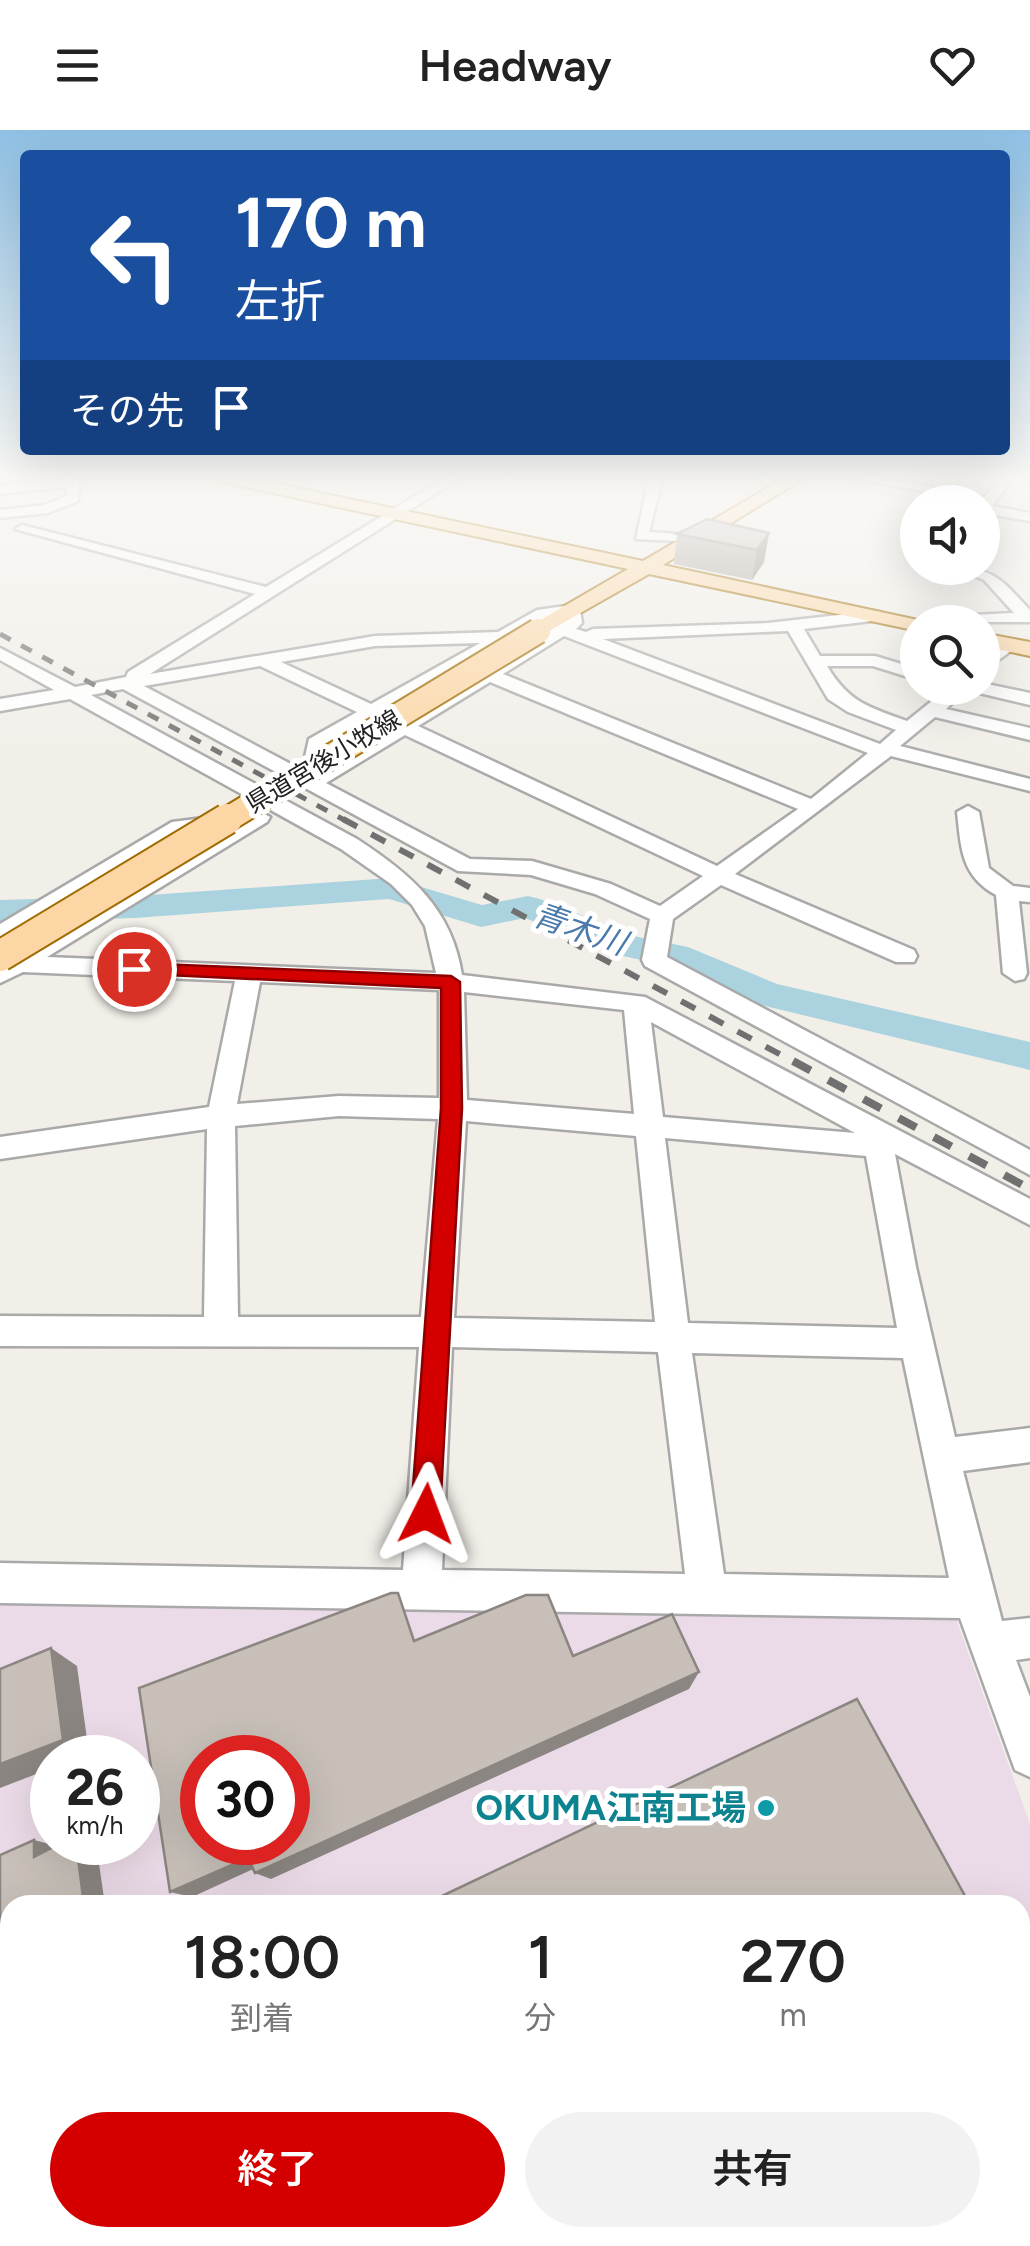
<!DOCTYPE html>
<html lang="ja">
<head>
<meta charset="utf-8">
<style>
	body { margin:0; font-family:Figtree,"Noto Sans JP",sans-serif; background:#f2f2f2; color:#222; height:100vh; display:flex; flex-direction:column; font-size:38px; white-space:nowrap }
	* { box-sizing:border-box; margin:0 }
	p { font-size:32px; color:#767676 }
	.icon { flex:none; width:55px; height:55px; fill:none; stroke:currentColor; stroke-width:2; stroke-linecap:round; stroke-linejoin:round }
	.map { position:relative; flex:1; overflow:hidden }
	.sheet { position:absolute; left:0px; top:1765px; width:1030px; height:352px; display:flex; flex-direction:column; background:#fff; border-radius:30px 30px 0 0; box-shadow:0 10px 40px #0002 }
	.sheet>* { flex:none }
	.guide { position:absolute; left:20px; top:20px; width:990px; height:305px; border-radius:10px; box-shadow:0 10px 40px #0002; background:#1a4fa0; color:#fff; overflow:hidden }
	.tools { position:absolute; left:900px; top:355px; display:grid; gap:20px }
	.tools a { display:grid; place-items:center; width:100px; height:100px; border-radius:50%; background:#fff; box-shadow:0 10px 40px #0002; font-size:50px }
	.speed { position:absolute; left:30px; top:1605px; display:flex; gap:20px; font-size:50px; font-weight:700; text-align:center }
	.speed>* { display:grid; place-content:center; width:130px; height:130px; border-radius:50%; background:#fff; box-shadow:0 10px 40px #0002; line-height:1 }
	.speed small { font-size:25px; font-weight:400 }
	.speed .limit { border:15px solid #d22; background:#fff; color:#111 }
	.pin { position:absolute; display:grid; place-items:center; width:85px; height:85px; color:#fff; margin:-42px; border:5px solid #fff; border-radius:50%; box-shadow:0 2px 10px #0007 }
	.me { position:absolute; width:110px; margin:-55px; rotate:3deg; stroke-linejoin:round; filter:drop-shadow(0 0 8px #0008) }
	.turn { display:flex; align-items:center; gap:35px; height:210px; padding:0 50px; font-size:45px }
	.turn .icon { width:130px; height:130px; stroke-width:2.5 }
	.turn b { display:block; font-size:70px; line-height:85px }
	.then { display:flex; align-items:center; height:95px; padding:0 50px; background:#0003; gap:20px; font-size:38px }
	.eta { display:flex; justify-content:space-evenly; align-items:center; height:170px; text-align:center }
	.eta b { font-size:60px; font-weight:600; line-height:70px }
	.action { display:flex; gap:20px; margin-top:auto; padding:20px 50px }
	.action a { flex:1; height:115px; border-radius:60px; background:#d40000; color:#fff; font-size:40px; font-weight:600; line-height:115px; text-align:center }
	.action a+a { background:#f2f2f2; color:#222 }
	header { display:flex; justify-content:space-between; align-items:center; height:130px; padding:0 50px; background:#fff; font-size:45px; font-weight:600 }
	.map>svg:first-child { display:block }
</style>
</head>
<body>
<header><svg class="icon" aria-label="menu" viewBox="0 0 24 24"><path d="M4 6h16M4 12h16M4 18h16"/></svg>Headway<svg class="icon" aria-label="heart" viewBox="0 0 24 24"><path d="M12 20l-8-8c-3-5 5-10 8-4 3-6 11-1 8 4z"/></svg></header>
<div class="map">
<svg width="1030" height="2116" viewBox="0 0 1030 2116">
	<rect width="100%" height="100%" fill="#f2efe9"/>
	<path fill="#ebdbe8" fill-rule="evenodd" d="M0 1473 955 1486 1030 1694V2116H0ZM52 1628H138V1712H52ZM202 1628H288V1712H202ZM10 1775H1020V2108H10Z"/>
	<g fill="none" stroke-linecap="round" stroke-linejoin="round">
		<path fill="#aad3df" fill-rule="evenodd" d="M391 748 482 775 528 766 540 769 638 807 688 817 777 854 1030 912V940L753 873 666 835 618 825 525 788 481 797 389 769 135 788 0 792V770L135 766Z"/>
		<defs>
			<path id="minor" d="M79 347 78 371 48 383 0 388V380L45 375 66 366V357L0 364V356Z
				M446 347H462L150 544 375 506 498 502 537 480 572 475 580 480 582 493 576 499 586 502 593 499 768 493 874 481 880 482V490L804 499 820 526H875L918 539V550L873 536H827C849 573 869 577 907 591L948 558H968L946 579 1030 598V610L935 587 900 616 1030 649V661L891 626 735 744 914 820 917 826 914 832H896L721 755 673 789 667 827 1030 1020V1045L645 836 642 830 650 789 595 764 531 745 458 741 123 559 91 565 357 709C411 744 452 779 462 845L645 867 1030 1069V1095L895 1024 916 1137 955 1307 1030 1298V1332L963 1341 1002 1491 1030 1488V1528L1016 1530 1030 1567V1647L1015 1640 960 1488 0 1473V1433L403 1440 419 1217 0 1216V1186L204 1187 207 999 0 1029V1007L209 977 235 851 23 842 0 853V834L226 698 186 703 0 812V794L172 692 259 681 270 687 267 692 47 827 436 843 425 796 412 775 391 754 341 719 70 569 0 581V569L54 560 0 530V518L75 557 126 547 128 542 255 464 15 399 22 395 266 457ZM565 486V491L403 589 386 581 547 488ZM788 501 828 569 848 582 896 600 880 614 603 509ZM564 506 868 623 811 669 503 544ZM480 513 371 574 281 532 375 516ZM260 536 357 582 309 609 302 640 144 556ZM490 552 798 679 717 736 418 596ZM372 589 389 597 322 638 325 616ZM405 605 703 746 660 776 611 754 532 731 470 729 326 653ZM260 852 439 860V968L339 966 237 974ZM464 862 624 880 634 984 467 970ZM651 892 855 1003 663 987ZM339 986 438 989 421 1187H238L235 996ZM466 991 636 1006 655 1192 454 1188ZM665 1008 866 1026 897 1198 688 1193ZM452 1217 658 1222 685 1444 442 1440ZM692 1223 903 1228 949 1448 724 1444Z
				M649 347H663L649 402 693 405 700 409 698 412 636 409Z
				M846 347H875L985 367 1000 347H1014L992 376 1030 383V391L982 383V372Z
				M955 438C996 438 1003 452 1030 480V492H920L928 487 1014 483 984 450Z
				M1009 509 1015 510V518L982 542V527Z
				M982 553 1030 563V575L975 562 972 558H982Z
				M968 676 979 682 989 738 1013 756 1030 758V772L1019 771 1027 843 1024 849 1015 851 1003 843 996 765C961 746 961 718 957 682Z"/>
			<path id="major" d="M213 347H245L643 431 786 347H806L663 435 927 492H918V501L649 444 538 507 530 506 527 501 530 496 628 439 221 352Z
				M982 503 1030 512V526L982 516Z"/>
		</defs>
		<use href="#minor" stroke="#a9a9a9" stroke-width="5"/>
		<use href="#major" stroke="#a06b00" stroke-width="4"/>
		<use href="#minor" fill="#fff" fill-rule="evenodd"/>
		<use href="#major" fill="#fcd6a4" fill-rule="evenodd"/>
		<path stroke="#707070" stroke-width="5" stroke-dasharray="12 12" stroke-linecap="butt" d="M0 504 348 692"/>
		<path stroke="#707070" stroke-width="6" stroke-dasharray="16 16" stroke-linecap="butt" d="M343 689 798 934"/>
		<path stroke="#707070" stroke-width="8" stroke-dasharray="20 20" stroke-linecap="butt" d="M793 931 1030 1059"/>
		<defs>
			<path id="major-bridge-far1" d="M223 692 538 501"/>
			<path id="major-bridge" d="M0 826 227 689"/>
		</defs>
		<use href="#major-bridge-far1" stroke="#a06b00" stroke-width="28" stroke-linecap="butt"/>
		<use href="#major-bridge" stroke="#a06b00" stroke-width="34" stroke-linecap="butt"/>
		<use href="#major-bridge-far1" stroke="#fcd6a4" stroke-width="24"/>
		<use href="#major-bridge" stroke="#fcd6a4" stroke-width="30"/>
	</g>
	<path fill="#aba49e" d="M769 403 764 432 752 450 674 434 677 404Z"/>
	<path fill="#8b8681" d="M769 403 764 432 752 450 757 420Z
		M51 1518 77 1536 89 1624 79 1628H52V1638L0 1658V1634Z
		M699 1542 689 1559 271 1749 255 1743Z
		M34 1710 57 1716 34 1727Z
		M76 1712 96 1713 105 1775H84Z
		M248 1728 264 1734 192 1767 170 1762Z
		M10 1815V1827L0 1831V1819Z
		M244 2108H262L263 2116H245Z"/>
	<path fill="#c7bfb8" stroke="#8b8681" stroke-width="2.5" fill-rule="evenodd" d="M707 389 769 403 757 420 677 404Z
		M391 1463H398L414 1511 526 1465H548L573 1526 672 1484 699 1542 255 1743 248 1728 170 1762 139 1558ZM202 1628H288V1712H202Z
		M51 1518 63 1610 0 1634V1539Z
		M857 1569 970 1775H423Z
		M34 1710V1727L63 1712H76L84 1775H10V1815L0 1819V1725Z
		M1020 1865 1030 1883V2116H291L289 2108H1020Z
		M10 1979V2108H244L245 2116H0V1984Z"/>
	<linearGradient id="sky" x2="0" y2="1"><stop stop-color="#8fc0e4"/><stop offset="0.54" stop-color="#f9f8f5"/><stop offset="1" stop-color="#f9f8f5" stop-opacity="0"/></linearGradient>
	<rect width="1030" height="643" fill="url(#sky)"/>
	<path fill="#d40000" stroke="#8a0000" stroke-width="2.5" d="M134 833 451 846 460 852 462 978 440 1384 436 1394 426 1398 415 1394 411 1384 441 978V858L127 843V834Z"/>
	<circle fill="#0f9aa8" stroke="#fff" stroke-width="4" cx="766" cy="1678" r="10"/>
	<g text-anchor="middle" stroke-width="10" stroke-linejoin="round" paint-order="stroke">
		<g font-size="25" fill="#222" stroke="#fff">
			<text transform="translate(323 631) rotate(-31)" y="9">県道宮後小牧線</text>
		</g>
		<g font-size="32" font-style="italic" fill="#4a7aab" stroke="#fff">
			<text transform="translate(580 799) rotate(19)" y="11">青木川</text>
		</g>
		<g font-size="35" font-weight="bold" fill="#0d838f" stroke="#fff" text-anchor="end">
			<text x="746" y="1690">OKUMA江南工場</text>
		</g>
	</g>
</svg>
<div class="tools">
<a><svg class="icon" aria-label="sound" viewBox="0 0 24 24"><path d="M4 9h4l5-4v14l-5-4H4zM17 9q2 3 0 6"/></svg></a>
<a><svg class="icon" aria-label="search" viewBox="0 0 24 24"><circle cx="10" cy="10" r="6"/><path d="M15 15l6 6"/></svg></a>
</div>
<div class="speed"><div>26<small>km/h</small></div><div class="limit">30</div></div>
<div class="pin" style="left:134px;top:839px;background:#d93025"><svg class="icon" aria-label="arrive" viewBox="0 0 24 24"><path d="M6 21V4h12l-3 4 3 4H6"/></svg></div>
<svg class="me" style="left:426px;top:1384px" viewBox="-20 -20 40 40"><path d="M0-17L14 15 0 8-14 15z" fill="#d40000" stroke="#fff" stroke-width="4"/></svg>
<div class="guide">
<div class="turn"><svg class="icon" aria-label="left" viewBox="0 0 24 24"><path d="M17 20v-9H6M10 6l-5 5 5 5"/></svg><div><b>170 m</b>左折</div></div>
<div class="then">その先<svg class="icon" aria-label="arrive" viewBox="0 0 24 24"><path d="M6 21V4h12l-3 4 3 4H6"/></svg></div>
</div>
<section class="sheet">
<div class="eta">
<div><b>18:00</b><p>到着</p></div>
<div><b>1</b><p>分</p></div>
<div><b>270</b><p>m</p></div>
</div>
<div class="action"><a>終了</a><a>共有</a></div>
</section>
</div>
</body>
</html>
